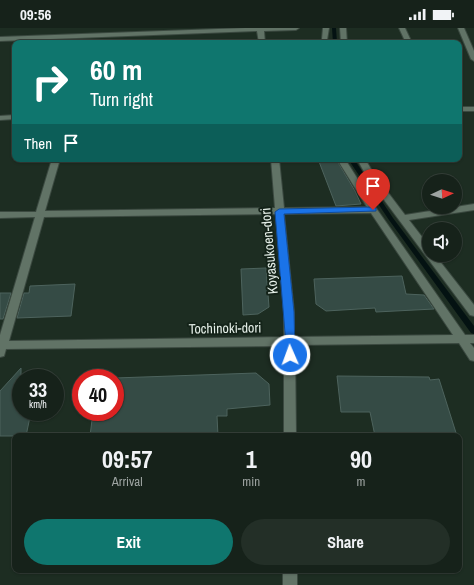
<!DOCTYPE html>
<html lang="en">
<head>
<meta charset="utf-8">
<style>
	body { margin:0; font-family:"Archivo Narrow",sans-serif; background:#232f27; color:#f1f3f6; height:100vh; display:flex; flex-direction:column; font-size:15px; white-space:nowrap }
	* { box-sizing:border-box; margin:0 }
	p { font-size:13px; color:#9ea4a2 }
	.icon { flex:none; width:22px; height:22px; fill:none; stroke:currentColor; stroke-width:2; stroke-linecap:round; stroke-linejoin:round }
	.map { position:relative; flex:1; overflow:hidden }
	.side { position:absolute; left:12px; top:405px; width:450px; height:140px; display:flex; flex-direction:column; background:#16221a; border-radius:8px; box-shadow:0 1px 3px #0004,0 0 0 1px #353f39 }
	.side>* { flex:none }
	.hud { position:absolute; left:12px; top:12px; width:450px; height:122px; border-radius:8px; box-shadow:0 1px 3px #0004,0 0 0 1px #353f39; background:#0f766e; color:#fff; overflow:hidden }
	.needle { width:26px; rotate:86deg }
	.buttons { position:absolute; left:422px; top:146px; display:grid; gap:8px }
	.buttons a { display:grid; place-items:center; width:40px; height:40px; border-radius:50%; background:#16221a; box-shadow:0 1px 3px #0004,0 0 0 1px #353f39; font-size:20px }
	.speed { position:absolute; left:12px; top:341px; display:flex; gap:8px; font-size:20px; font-weight:700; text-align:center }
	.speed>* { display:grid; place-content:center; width:52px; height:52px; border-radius:50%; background:#16221a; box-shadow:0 1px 3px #0004,0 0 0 1px #353f39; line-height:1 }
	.speed small { font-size:10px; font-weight:400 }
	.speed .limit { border:6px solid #d22; background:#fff; color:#111 }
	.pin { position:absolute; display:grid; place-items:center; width:34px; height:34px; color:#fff; margin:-41px -17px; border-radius:50% 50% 50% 0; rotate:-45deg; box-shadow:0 0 4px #0007 }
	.pin .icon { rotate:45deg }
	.me { position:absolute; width:44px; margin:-22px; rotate:358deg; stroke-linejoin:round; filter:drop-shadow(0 0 3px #0008) }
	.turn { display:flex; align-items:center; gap:14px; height:84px; padding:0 12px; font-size:18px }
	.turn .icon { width:52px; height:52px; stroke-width:2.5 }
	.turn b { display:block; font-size:28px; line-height:34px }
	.then { display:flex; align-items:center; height:38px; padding:0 12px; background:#0003; gap:8px; font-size:15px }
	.eta { display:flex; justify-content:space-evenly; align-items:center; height:68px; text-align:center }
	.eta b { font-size:24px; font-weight:800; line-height:28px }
	.button { display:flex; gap:8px; margin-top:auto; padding:8px 12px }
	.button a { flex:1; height:46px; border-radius:24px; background:#0f766e; color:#fff; font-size:16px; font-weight:800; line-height:46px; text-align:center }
	.button a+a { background:#232f27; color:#f1f3f6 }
	.status { display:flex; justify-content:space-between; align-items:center; height:28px; padding:0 20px; background:#16221a; direction:ltr }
	.status svg { height:11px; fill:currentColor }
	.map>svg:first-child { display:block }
</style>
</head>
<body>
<div class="status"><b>09:56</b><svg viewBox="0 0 49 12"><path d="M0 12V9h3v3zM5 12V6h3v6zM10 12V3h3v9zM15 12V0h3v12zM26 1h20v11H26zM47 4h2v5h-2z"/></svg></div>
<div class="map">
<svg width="474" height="557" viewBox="0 0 474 557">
	<rect width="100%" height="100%" fill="#1d2d22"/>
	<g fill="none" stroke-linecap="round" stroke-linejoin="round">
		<path fill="#041212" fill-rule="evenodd" d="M332 0H336L337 15H333Z
			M348 131H354L393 190 474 298V306L471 305 389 192Z"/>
	</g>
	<path fill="#354b45" stroke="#4d635d" d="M318 131H336L355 163 361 176 336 178Z
		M266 240 269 279 258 286 243 287 241 241Z
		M402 248 406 266 424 267 434 281 376 284 375 280 326 283 316 276 314 251Z
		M75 256 71 288 17 290 24 265H29L30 258Z
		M0 265H11L3 291H0Z
		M21 340V384H31L26 408H0V363Z
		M256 345 269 356 270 377 227 381V388H217L218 408H90L93 384H115V350Z
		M337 348 429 349 430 352 439 351 457 408H375L370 384H341Z"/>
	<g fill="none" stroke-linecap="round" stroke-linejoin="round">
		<defs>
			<path id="minor" d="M245 0H299L296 2 264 3 265 15H259L257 3 0 13V9Z
				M323 0H329L327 12 322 11Z
				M340 0H346L347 15H341Z
				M399 0H405L412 15H406Z
				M458 0H464L474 23V33L471 31Z
				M459 79H474V83H459Z
				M15 87V91L0 92V88Z
				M52 131H60L45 183 275 180 271 131H279L284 180 367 179 337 131H345L376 180 465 307H474V315H470L474 320V333L470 332 459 315 295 317 296 408H284V318L6 321 4 328 0 329V307L35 189 0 190V184H36ZM371 185 453 307 294 309V284L284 186ZM276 186 284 284V309L9 313 44 189Z
				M357 131H365L374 146 405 187 474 176V182L409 192 429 218V227H435L474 277V288L470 287 367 149Z
				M283 542H297V557H283Z"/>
		</defs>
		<use href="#minor" stroke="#3b4940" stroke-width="2"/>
		<use href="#minor" fill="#617366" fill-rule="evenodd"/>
	</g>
	<path fill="#1a73e8" stroke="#114b97" d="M373 179 376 180V183L284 186 294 284 295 327 294 329H287L275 184 279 181Z"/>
	<g text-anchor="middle" stroke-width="4" stroke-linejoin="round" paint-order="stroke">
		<g font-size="14" fill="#e4eee7" stroke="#142319">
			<text transform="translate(269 223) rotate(-95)" y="5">Koyasukoen-dori</text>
			<text transform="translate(225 300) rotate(-1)" y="5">Tochinoki-dori</text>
		</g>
	</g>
</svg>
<div class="buttons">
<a><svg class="needle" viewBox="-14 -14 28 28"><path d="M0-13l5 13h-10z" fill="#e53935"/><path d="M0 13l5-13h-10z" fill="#9ea4a2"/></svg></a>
<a><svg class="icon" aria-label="sound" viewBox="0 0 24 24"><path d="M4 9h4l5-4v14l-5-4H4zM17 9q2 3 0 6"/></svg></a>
</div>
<div class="speed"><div>33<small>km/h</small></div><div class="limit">40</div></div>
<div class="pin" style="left:373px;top:182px;background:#d93025"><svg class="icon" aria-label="arrive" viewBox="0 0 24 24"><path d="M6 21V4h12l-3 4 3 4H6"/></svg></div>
<svg class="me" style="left:290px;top:327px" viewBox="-20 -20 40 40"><circle r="17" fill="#1a73e8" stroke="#fff" stroke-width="3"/><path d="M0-11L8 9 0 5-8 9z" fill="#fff"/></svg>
<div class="hud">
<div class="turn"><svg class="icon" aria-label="right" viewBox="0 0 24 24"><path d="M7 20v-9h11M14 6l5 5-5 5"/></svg><div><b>60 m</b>Turn right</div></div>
<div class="then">Then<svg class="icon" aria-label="arrive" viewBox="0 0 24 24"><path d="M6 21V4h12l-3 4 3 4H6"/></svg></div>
</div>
<section class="side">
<div class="eta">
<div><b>09:57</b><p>Arrival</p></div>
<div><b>1</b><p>min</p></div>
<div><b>90</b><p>m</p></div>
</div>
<div class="button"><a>Exit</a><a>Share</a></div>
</section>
</div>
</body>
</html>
